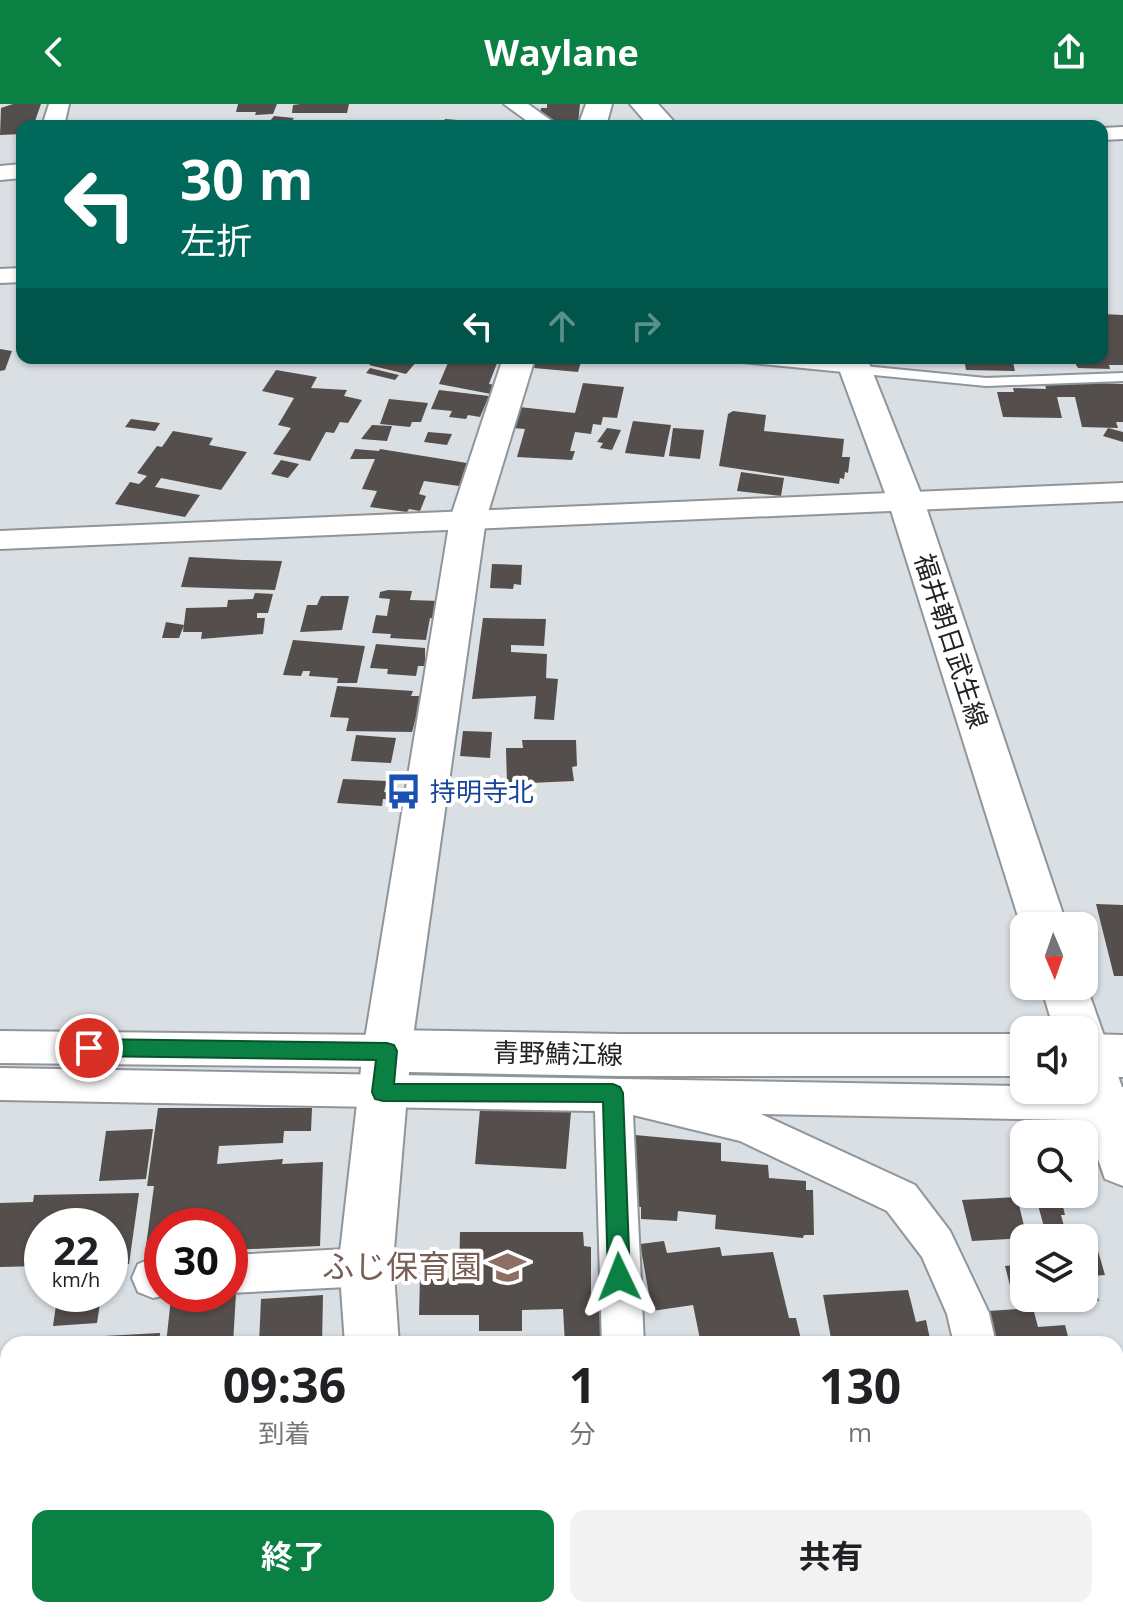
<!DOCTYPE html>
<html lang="ja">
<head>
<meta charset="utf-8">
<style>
	body { margin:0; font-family:"Open Sans","Noto Sans JP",sans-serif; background:#f2f2f2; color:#202124; height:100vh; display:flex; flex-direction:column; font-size:30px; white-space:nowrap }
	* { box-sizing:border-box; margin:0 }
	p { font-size:26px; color:#757577 }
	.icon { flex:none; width:44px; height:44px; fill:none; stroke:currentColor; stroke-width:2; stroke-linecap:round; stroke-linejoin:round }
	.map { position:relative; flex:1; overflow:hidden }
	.panel { position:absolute; left:0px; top:1232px; width:1124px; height:282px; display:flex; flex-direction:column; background:#fff; border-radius:24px 24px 0 0; box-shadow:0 2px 6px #0004 }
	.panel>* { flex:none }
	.top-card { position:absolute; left:16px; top:16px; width:1092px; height:244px; border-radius:16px; box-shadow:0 2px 6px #0004; background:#00695c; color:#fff; overflow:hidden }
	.needle { width:52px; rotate:178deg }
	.tools { position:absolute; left:1010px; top:808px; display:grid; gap:16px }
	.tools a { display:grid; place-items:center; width:88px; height:88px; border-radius:16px; background:#fff; box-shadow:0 2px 6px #0004; font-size:40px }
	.speed { position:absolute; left:24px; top:1104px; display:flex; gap:16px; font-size:40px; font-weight:700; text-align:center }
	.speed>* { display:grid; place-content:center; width:104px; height:104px; border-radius:50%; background:#fff; box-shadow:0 2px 6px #0004; line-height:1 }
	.speed small { font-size:20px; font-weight:400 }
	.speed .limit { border:12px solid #d22; background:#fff; color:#111 }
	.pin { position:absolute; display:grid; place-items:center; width:68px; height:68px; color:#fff; margin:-34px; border:4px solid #fff; border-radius:50%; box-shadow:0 2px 8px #0007 }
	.me { position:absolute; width:88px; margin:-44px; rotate:358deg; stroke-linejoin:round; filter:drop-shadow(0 0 6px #0008) }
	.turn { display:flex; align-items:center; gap:28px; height:168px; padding:0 32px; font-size:36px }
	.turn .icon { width:104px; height:104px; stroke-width:2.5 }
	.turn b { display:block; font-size:56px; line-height:68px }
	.lanes { display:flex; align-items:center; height:76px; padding:0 32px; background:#0003; justify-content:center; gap:40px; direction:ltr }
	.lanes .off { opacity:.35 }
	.eta { display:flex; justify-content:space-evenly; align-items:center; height:136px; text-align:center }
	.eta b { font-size:48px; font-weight:700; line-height:56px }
	.action { display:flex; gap:16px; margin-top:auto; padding:16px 32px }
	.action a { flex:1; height:92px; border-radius:16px; background:#0b8043; color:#fff; font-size:32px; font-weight:700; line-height:92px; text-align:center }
	.action a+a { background:#f2f2f2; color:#202124 }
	header { display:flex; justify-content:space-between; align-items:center; height:104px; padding:0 32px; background:#0b8043; color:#fff; font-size:36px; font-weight:700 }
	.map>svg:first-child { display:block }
</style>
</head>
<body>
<header><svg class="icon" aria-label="back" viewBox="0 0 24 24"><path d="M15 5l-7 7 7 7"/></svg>Waylane<svg class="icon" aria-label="share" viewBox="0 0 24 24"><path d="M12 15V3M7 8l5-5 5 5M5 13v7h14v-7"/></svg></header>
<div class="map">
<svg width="1123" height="1513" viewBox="0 0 1123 1513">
	<rect width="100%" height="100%" fill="#dadfe4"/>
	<path fill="#544f4c" d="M13 0H41L34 20 22 22V30L0 31 1 4Z
		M238 0H277L273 10 255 11 256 8H236Z
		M300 0H349L347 9H292L293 1Z
		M547 0H580L578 21 544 20 540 13 541 4H547Z
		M274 12 294 14 288 22H266Z
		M445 15 482 18 480 22H441Z
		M381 17H410L436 22H378Z
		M1102 210 1123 211V261H1109L1110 265 1078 264 1072 254H1102Z
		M0 245 12 247 5 266 0 267Z
		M376 254H425L422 258 417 257 406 270 369 261Z
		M450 254H499L489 280 495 281 491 290 439 280Z
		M537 254H582L578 268 534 264Z
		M964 254H1012L1015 267 966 266Z
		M370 264 399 271 395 276 366 269Z
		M276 266 317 273 311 284 347 286 344 292 362 296 348 319 340 318 334 329 326 328 310 357 273 350 291 324 278 321 294 294 262 287Z
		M1069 278 1123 280V318H1116L1118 324 1082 323 1075 293H1057L1062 314 1003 313 997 288H1014L1013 284 1046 285 1045 280Z
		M583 279 624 283 617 314 603 313 601 321 593 320 591 330 575 328 570 347H575L572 356 517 353 525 325 513 324 519 303 575 309Z
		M439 286 489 292 480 313 468 311 466 315 449 313 452 307 431 305Z
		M389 295 428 299 421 318H412L410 323 380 320Z
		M733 307 766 311 764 327 844 335 842 353H850L848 369 845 368 844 375 840 374 839 380 719 362 728 310Z
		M131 315 160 319 155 327 125 323Z
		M633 317 671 321 664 353 625 349Z
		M372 321 392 322 387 337 361 335Z
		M607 324 621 326 612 346 600 344 603 339 597 338Z
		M673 324 704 326 700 355 669 352Z
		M1108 324 1123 328V338L1103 332Z
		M173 327 213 334 209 341 247 348 221 386 161 374 155 383 200 391 185 413 115 400 130 378 139 380 147 372 137 369 157 342 162 343Z
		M428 328 452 330 447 341 424 338Z
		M355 345 379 347 380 345 467 359 459 382 424 377 419 390 426 392 420 407 409 405 407 408 370 403 377 387 362 385 375 355H350Z
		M281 356 299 360 288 374 271 370Z
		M741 368 784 374 781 392 737 387Z
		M189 453 243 456 282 457 275 486 181 483Z
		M492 460 522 461 521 481 514 480 513 485 490 484Z
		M388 486 412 487 410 496 439 497 436 515 430 514 426 536 390 534 391 530 372 529 376 511 387 512 390 495 379 494 380 488Z
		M255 489 273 490 268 509H257V514H265L263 530 201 535 202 528H183L186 504 227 503 228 496 253 495Z
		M321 492H349L342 526 300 528 307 501H317Z
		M483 514 546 515 544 542 511 541V548L547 550 546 574 558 575 554 616 534 615 536 592 472 595Z
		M166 518 184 521 179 534H162Z
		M293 536 365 542 357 579H337L338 574 309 572 310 567H303L301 572 283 571Z
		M376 540 425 544V562H418L416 572 387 570 388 565 370 564Z
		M337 582 413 587 411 592H422L412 628 346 627 349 614 330 613Z
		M463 627 492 628 490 654 460 652Z
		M356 631 396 634 391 659 351 657Z
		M522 636H576L577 662 572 663 574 677 507 680 506 644H523Z
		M343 675 387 677 384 688 404 690 403 696 383 695 382 702 337 699Z
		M1096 800 1123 801V872H1114Z
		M158 1004H312L311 1027H284L283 1039 219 1042 217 1060 283 1055 282 1060 323 1058 320 1142 230 1146V1122H162V1149L145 1150 154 1082H147Z
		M480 1005 571 1008 566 1065 475 1060Z
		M153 1025 146 1075 99 1077 106 1027Z
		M635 1031 721 1039V1057L768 1061 769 1074 806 1077V1086H813L814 1131H804L803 1134 715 1125 716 1111 678 1107 677 1117 641 1115V1103L629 1102Z
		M139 1089 129 1160H110V1122H42V1162L0 1163V1099L33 1098 34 1091Z
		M1035 1090H1060L1065 1111H1061L1067 1133 1047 1134Z
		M1017 1093 1027 1134 972 1137 962 1096Z
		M460 1128H583L584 1142 591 1143V1197L602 1196 605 1240H565L563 1205 522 1206V1227H479V1211H419L420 1174H459Z
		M664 1137 667 1149 720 1143 722 1152 773 1148 789 1214H796L802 1240H701L693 1201 652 1207 640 1140Z
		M1024 1146V1197H1014L1005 1162 1015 1161 1012 1147Z
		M1098 1147 1105 1171 1092 1172 1099 1197 1046 1199 1045 1194H1084V1148Z
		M908 1186 916 1218 926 1216 931 1240H832L823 1191Z
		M230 1189H236L233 1240H166L171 1194Z
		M323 1191 322 1240H259L261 1195Z
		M101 1193 97 1219 53 1222 57 1194Z
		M1033 1204 1038 1223 1065 1221 1070 1240H997L988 1207Z
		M160 1229 159 1240H84V1238L104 1237V1232Z
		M6 1242 8 1320 0 1321V1257L4 1256Z
		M0 1327H8V1422L2 1461Z
		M1116 1437 1123 1458V1488H1116Z"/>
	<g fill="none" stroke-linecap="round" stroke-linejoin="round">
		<defs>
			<path id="service" d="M735 254H783L986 274 1123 269V277L986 282 742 258Z"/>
			<path id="minor" d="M49 0H69L64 22H42Z
				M504 0H528L559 22H534Z
				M1123 23V35L1102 36V24Z
				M22 60V74L0 76V62Z
				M22 164V178L0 179V165Z
				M1123 379V397L0 445V427Z
				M0 927 387 931 400 936 406 947 400 958 387 963 0 959Z
				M0 964 1024 982V986L1123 983V1017L761 1010 915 1081 950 1127 989 1209 996 1240H954L947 1210 922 1153 887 1107 740 1037 633 1011 644 1240H602L595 1007 0 996Z
				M367 1144 382 1149 388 1163 382 1177 367 1182 230 1189V1151Z
				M153 1154H162V1190H171L153 1194 138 1188 132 1174 138 1160Z
				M1123 1488V1513H1079L1082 1506H1116V1489Z
				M625 1506H673L674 1513H626Z
				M1012 1506H1060L1061 1513H1013Z"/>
			<path id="tertiary" d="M586 0H612L606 22H578Z
				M503 254H535L486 415 411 947 404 962 387 968 370 962 363 947 450 415Z
				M461 1506H524L527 1513H464Z"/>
			<path id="secondary" d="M387 926 620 930H1024V972H620L409 968 393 1157 399 1240H345L339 1157 363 947 370 932Z
				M1084 930 1123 931V973L1084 972Z
				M156 1506H366L363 1513H153Z"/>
			<path id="primary" d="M630 0H658L678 22H649Z
				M835 254H867L925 400 1067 822H1024V827L1021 822 889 400Z
				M1084 875 1123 986V1082L1105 1075 1074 986H1084V926H1054L1041 882H1084Z"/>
		</defs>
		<use href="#service" stroke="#909599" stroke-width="4"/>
		<use href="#minor" stroke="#909599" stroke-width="4"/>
		<use href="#tertiary" stroke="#909599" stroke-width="4"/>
		<use href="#secondary" stroke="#909599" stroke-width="4"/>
		<use href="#primary" stroke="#909599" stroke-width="4"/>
		<use href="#service" fill="#fff" fill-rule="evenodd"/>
		<use href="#minor" fill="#fff" fill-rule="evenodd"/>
		<use href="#tertiary" fill="#fff" fill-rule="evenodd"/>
		<use href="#secondary" fill="#fff" fill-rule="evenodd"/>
		<use href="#primary" fill="#fff" fill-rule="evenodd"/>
	</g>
	<path fill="#0b8043" stroke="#07532c" stroke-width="2" d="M89 935 387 939 394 941 397 947 394 980H613L620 983 623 989 630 1173 626 1181 619 1184 611 1181 608 1173 603 998 383 997 375 995 372 988 376 956 89 952 82 950 79 944 82 938Z"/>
	<defs>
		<symbol id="bus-bare" viewBox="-9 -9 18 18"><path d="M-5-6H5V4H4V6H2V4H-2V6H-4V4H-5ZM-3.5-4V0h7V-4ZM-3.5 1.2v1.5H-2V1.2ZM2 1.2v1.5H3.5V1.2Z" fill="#1a4fb4" stroke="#fff" stroke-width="2.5" paint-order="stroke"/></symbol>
		<symbol id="school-bare" viewBox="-9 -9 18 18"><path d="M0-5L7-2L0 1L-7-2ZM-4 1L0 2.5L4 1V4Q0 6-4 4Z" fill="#8d6e63" stroke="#fff" stroke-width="2.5" paint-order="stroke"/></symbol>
	</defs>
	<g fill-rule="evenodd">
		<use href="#bus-bare" x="378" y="662" width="51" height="51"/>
		<use href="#school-bare" x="482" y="1138" width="51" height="51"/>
	</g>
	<g text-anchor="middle" stroke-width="8" stroke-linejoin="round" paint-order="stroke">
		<g font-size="26" fill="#212325" stroke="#fff">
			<text transform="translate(951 537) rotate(72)" y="9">福井朝日武生線</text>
			<text transform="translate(558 950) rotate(1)" y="9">青野鯖江線</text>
		</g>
		<g font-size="26" fill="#164399" stroke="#fff" text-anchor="start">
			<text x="430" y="697">持明寺北</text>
		</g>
		<g font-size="32" fill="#785e54" stroke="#fff" text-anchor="end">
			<text x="482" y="1174">ふじ保育園</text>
		</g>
	</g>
</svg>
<div class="tools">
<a><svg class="needle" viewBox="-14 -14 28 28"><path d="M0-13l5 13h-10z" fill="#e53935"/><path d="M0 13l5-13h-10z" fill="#757577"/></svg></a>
<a><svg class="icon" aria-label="sound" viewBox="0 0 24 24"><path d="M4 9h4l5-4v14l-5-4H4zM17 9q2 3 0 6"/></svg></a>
<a><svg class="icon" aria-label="search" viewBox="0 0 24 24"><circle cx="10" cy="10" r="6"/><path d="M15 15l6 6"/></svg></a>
<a><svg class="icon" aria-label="layers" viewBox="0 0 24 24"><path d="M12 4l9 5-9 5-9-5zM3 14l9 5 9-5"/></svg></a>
</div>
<div class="speed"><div>22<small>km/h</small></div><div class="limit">30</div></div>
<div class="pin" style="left:89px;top:944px;background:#d93025"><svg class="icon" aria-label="arrive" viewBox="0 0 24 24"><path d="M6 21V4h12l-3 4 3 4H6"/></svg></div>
<svg class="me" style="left:619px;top:1173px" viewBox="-20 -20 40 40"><path d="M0-17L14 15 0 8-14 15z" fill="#0b8043" stroke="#fff" stroke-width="4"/></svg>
<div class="top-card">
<div class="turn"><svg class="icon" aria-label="left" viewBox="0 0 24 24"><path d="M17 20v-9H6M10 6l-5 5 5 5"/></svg><div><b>30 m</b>左折</div></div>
<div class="lanes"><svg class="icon" aria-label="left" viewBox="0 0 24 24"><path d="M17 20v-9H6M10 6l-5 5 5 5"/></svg><svg class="icon off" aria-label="ahead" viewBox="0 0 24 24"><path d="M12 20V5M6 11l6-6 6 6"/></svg><svg class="icon off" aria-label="right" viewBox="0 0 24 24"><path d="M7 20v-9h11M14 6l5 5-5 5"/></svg></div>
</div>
<section class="panel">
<div class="eta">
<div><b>09:36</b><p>到着</p></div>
<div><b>1</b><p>分</p></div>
<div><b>130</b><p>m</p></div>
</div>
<div class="action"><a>終了</a><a>共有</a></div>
</section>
</div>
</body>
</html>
